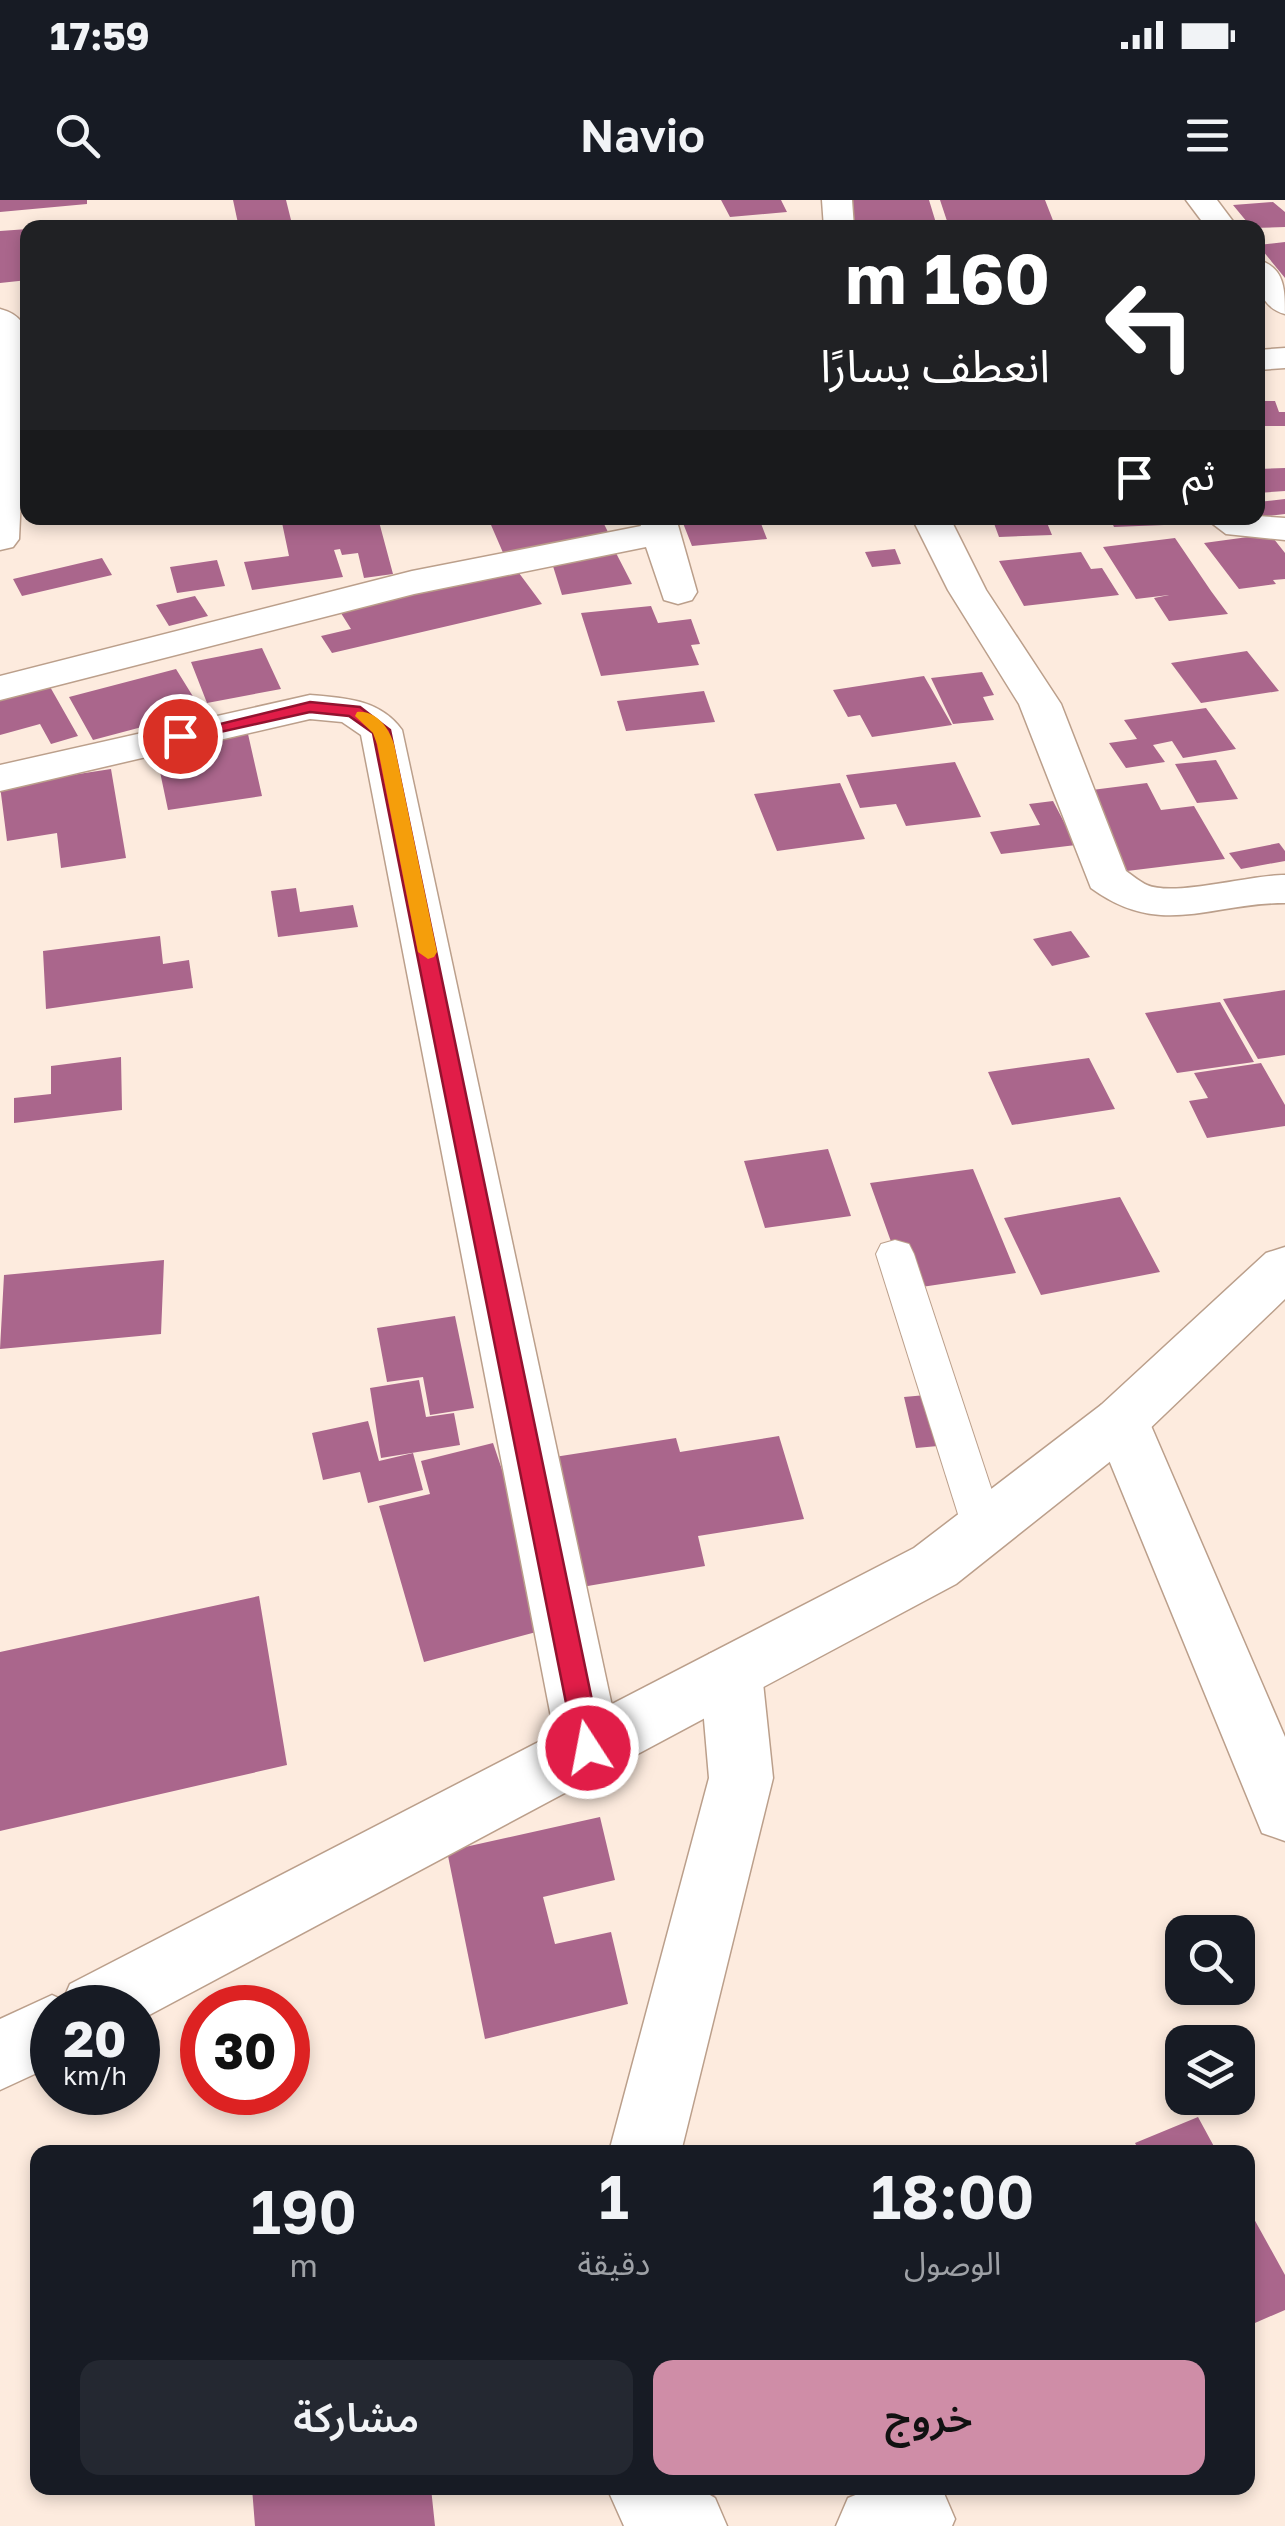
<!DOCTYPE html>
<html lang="ar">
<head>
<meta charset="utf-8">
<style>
	body { margin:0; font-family:"Golos Text","Noto Sans Arabic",sans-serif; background:#242831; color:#f1f3f6; direction:rtl; height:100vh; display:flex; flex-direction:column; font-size:38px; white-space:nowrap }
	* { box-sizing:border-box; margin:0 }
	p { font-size:32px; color:#9ea1a6 }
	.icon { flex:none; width:55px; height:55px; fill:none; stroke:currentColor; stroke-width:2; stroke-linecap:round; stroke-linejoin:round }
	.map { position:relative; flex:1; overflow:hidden; direction:ltr }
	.sheet { position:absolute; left:30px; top:1945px; width:1225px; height:350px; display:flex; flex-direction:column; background:#171b24; border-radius:20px; box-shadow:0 5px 15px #0003; direction:rtl }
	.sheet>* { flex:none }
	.banner { position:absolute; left:20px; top:20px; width:1245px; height:305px; border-radius:20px; box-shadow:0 5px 15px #0003; direction:rtl; background:#202124; color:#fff; overflow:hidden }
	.fabs { position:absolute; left:1165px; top:1715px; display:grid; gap:20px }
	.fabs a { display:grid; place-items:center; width:90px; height:90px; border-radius:20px; background:#171b24; box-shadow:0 5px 15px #0003; font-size:50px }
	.speed { position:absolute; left:30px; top:1785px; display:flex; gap:20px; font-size:50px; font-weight:700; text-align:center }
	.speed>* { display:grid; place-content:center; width:130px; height:130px; border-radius:50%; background:#171b24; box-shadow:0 5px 15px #0003; line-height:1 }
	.speed small { font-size:25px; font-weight:400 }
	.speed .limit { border:15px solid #d22; background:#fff; color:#111 }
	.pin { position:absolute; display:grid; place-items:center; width:85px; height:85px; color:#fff; margin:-42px; border:5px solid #fff; border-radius:50%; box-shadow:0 2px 10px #0007 }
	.me { position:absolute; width:110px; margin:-55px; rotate:349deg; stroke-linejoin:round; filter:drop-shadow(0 0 8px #0008) }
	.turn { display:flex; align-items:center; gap:35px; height:210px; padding:0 50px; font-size:45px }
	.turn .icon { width:130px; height:130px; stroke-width:2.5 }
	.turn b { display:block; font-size:70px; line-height:85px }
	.then { display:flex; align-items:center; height:95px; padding:0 50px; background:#0003; gap:20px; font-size:38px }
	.eta { display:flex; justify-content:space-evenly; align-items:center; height:170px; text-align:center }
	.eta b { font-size:60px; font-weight:600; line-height:70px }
	.button { display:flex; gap:20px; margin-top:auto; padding:20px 50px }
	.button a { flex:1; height:115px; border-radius:20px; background:#cf8da7; color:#111; font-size:40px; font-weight:600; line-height:115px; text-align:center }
	.button a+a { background:#242831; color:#f1f3f6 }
	.status { display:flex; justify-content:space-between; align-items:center; height:70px; padding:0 50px; background:#171b24; direction:ltr }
	.status svg { height:28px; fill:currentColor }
	header { display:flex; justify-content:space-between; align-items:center; height:130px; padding:0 50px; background:#171b24; font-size:45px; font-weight:600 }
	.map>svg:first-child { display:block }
</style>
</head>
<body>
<div class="status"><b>17:59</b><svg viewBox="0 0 49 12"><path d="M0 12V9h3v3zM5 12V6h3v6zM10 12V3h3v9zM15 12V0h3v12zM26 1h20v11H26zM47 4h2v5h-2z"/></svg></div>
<header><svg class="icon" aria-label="menu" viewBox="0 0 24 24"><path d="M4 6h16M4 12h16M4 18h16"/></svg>Navio<svg class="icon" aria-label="search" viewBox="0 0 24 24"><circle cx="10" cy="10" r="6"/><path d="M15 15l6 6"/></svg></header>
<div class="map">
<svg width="1285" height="2326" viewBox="0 0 1285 2326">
	<rect width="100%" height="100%" fill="#fdebde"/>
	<path fill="#aa668c" d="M0 0H87V4L0 12Z
		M233 0H286L293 28H239Z
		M721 0H781L787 12 730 17Z
		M847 0H929L936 23 853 24Z
		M940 0H1045L1054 23 948 24Z
		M1273 2 1285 12V27L1252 28 1233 5Z
		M28 29V80L0 83V31Z
		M1285 42V78L1258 45Z
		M1258 201H1275L1279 212H1285V226H1258Z
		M1285 268V291L1258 293V269Z
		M1285 299V314L1258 317V302Z
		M281 318H378L393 374 364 378 358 353 342 355 340 349 334 350 343 377 252 390 244 362 289 356Z
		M488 318H601L612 340 504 355Z
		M681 318H734L736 324 760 321 767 339 692 346Z
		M992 318H1045L1052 335 999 337Z
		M1110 318H1186L1189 324 1114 327Z
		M1270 334 1285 353V379L1273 380 1276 384 1239 389 1204 343Z
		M1175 338 1211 391 1228 414 1169 421 1154 398 1169 395 1136 399 1103 347Z
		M895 349 901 364 872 367 865 352Z
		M1081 352 1091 369 1102 368 1119 395 1024 406 999 361Z
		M616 353 632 384 562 395 552 363Z
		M102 358 112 375 22 396 13 379Z
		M217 360 225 386 177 393 170 367Z
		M516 369 542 404 332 453 321 436 351 429 339 410Z
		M195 396 208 416 169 426 156 405Z
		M651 406 658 423 691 419 700 444 691 445 699 465 601 476 581 413Z
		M262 448 281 489 207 503 191 462Z
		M1247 451 1279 491 1201 503 1171 463Z
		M176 469 202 511 93 540 69 497Z
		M982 472 994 495 983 497 994 520 953 524 931 478Z
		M924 476 952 525 872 537 860 515 848 517 833 490Z
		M49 485 78 536 51 544 40 524 0 535V500Z
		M704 491 715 522 626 531 617 501Z
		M1206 508 1236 549 1183 558 1172 541 1153 545 1165 562 1126 568 1109 543 1137 539 1124 520Z
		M248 534 262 596 168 610 155 548Z
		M1216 560 1238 599 1197 603 1175 564Z
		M955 562 981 617 906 626 896 604 860 608 846 575Z
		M111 569 126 658 61 668 57 633 7 641 0 586Z
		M840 583 865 639 777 651 754 594Z
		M1147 583 1161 610 1194 606 1225 659 1127 671 1084 591Z
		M1053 601 1076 645 1001 654 990 632 1040 625 1029 604Z
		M1279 643 1285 651V661L1241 669 1229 653Z
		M296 688 300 712 353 705 358 727 278 737 271 691Z
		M1071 731 1090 757 1052 766 1033 739Z
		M160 736 163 764 189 760 193 788 46 809 43 751Z
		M1285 790V855L1258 859 1223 799Z
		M1220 802 1254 862 1177 873 1145 813Z
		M121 857 122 910 14 923V898L51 894V866Z
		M1089 858 1115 909 1012 925 988 872Z
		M1261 863 1285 905V926L1207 938 1189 901 1208 898 1194 873Z
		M828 949 851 1016 765 1028 744 961Z
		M973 969 1016 1073 908 1089 870 983Z
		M1120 997 1160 1072 1041 1095 1004 1018Z
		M164 1060 161 1134 0 1149 4 1075Z
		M455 1116 474 1208 430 1215 423 1177 387 1182 377 1128Z
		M419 1180 426 1217 454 1213 460 1245 381 1258 370 1188Z
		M937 1194 949 1245 916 1248 904 1197Z
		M368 1221 379 1261 413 1253 423 1290 368 1303 360 1272 323 1280 312 1233Z
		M779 1236 804 1319 698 1336 705 1366 576 1388 548 1258 676 1238 680 1252Z
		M493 1243 555 1427 424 1462 379 1306 430 1294 421 1261Z
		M259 1396 287 1565 0 1631V1452Z
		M600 1617 615 1680 543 1697 555 1744 611 1732 628 1804 485 1839 447 1651Z
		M1198 1917 1217 1952H1140L1135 1943Z
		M1248 2008 1285 2075V2110L1248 2126Z
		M252 2288H431L435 2326H255Z
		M653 2288H742L743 2289 657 2308Z"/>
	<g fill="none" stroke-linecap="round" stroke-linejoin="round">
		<defs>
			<path id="lane" d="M895 1040 909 1044 914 1054 1005 1330 999 1342 984 1348 969 1342 963 1330 876 1054 881 1044Z"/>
			<path id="street" d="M822 0H852L854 28H824Z
				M1186 0H1217L1238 28H1207Z
				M1258 60C1285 67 1285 90 1285 114 1259 107 1257 83 1258 60Z
				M0 109C23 115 26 127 28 148L19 339 13 347 0 350Z
				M1285 148V168L1258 170V150Z
				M1258 316 1285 318V340L1226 334 1205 318Z
				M638 318H676L697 392 692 400 678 404 664 400 646 347 414 394 0 500V476L412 371 641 326Z
				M912 318H950L986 390 1061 504 1126 671C1132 675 1140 682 1147 685 1174 697 1249 675 1285 675V703C1209 703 1161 739 1091 688L1019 504 948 390Z
				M310 495C344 498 380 499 402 530L621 1548 611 1568 589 1576 567 1568 557 1548 361 535 342 522 310 519 0 591V565Z
				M1121 1199 1141 1205 1149 1221 1285 1537V1641L1262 1633 1093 1221 1101 1205Z
				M731 1446 753 1454 762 1473 773 1578 681 1952H609L709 1578 700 1473 709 1454Z
				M607 2288H698L715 2298 727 2326H624Z
				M873 2288 943 2291 955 2319 952 2326H836L848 2298Z"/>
			<path id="secondary" d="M1285 1047V1099L1141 1237 956 1384 138 1821V1808H52V1866L0 1890V1819L52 1795 63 1800 70 1784 914 1348 1101 1205 1266 1053Z"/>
		</defs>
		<use href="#lane" stroke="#bb9f8b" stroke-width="2"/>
		<use href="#street" stroke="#bb9f8b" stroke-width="3"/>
		<use href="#secondary" stroke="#bb9f8b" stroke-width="3"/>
		<use href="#lane" fill="#fff" fill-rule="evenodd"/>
		<use href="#street" fill="#fff" fill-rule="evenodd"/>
		<use href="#secondary" fill="#fff" fill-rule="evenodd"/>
	</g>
	<path fill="#e11d48" stroke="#92132f" stroke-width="2.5" d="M310 502 360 507 390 530 602 1548 598 1556 588 1560 579 1556 575 1548 373 533 349 516 310 512 180 541 171 536Z"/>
	<path fill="#f59e0b" d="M357 512C376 510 389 528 394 544L437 752 434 757 428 759 418 752 377 544 373 533 355 516Z"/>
</svg>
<div class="fabs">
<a><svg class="icon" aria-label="search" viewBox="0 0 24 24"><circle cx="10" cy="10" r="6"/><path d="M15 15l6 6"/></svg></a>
<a><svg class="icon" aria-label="layers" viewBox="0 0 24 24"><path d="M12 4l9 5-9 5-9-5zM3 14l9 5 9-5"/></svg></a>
</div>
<div class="speed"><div>20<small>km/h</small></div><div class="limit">30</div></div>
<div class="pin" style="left:180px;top:536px;background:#d93025"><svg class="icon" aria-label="arrive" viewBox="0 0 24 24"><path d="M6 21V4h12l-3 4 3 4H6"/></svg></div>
<svg class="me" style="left:588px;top:1548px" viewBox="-20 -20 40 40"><circle r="17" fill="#e11d48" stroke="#fff" stroke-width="3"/><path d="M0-11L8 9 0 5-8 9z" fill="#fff"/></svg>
<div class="banner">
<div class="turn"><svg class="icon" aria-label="left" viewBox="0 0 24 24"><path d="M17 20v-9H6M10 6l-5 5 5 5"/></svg><div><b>160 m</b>انعطف يسارًا</div></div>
<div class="then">ثم<svg class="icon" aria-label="arrive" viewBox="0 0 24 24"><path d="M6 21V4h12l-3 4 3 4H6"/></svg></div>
</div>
<section class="sheet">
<div class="eta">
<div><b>18:00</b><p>الوصول</p></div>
<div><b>1</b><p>دقيقة</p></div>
<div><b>190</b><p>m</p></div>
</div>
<div class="button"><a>خروج</a><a>مشاركة</a></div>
</section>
</div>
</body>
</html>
